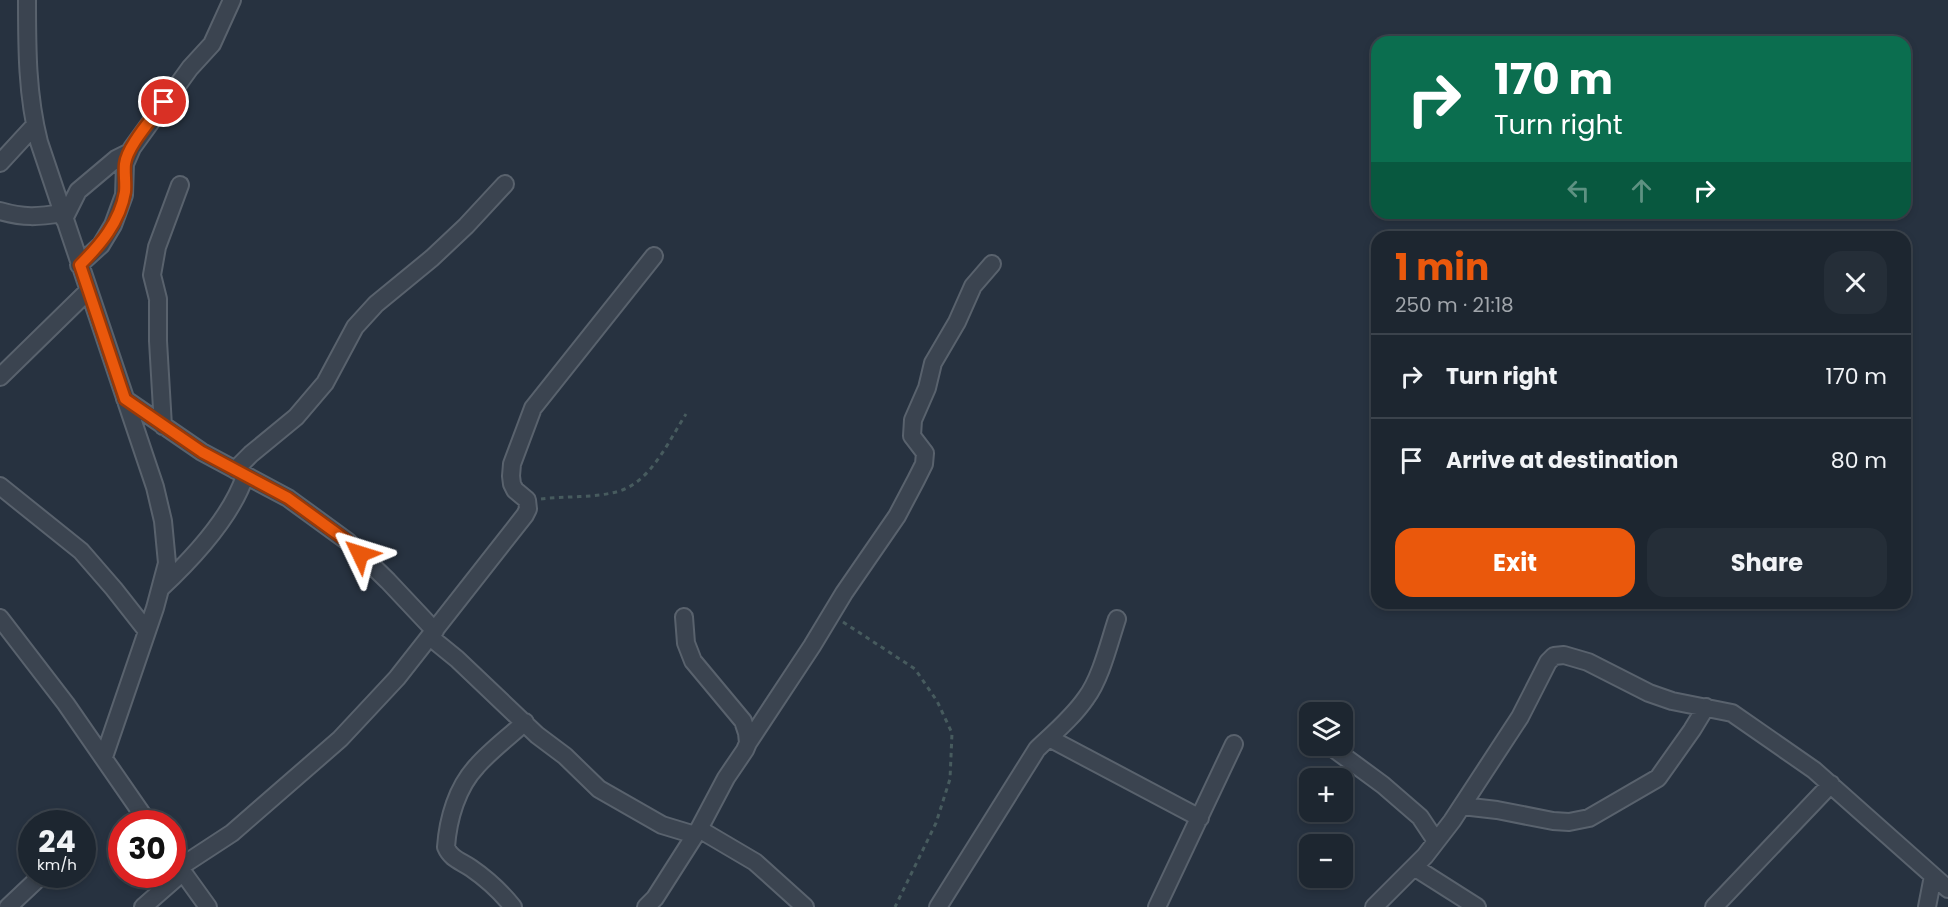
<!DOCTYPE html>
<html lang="en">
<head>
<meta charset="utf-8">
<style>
	body { margin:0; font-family:Poppins,sans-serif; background:#252e38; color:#f1f3f6; height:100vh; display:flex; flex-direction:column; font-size:22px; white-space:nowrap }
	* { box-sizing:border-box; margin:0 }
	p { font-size:20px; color:#a0a5ab }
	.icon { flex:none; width:33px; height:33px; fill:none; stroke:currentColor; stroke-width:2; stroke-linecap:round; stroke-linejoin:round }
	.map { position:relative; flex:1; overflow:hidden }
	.drawer { position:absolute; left:1371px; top:231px; width:540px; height:378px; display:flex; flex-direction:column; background:#1d2630; border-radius:18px; box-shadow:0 3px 9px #0003,0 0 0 2px #3b434c }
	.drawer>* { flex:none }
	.hud { position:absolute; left:1371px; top:36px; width:540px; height:183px; border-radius:18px; box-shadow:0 3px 9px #0003,0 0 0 2px #3b434c; background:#0b6e4f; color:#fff; overflow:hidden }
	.tools { position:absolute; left:1299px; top:702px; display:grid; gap:12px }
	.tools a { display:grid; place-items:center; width:54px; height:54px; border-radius:12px; background:#1d2630; box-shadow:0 3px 9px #0003,0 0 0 2px #3b434c; font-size:30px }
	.speed { position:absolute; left:18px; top:810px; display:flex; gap:12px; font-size:30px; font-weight:700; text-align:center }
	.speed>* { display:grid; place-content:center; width:78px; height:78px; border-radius:50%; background:#1d2630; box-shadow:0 3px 9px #0003,0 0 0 2px #3b434c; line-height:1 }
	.speed small { font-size:15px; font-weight:400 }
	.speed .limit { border:9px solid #d22; background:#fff; color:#111 }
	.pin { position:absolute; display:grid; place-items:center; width:51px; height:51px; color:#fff; margin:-26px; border:3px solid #fff; border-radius:50%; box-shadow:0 2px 6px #0007 }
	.me { position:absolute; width:66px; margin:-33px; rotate:311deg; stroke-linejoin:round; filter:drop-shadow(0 0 4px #0008) }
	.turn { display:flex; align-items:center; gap:21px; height:126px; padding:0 24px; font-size:27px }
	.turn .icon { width:78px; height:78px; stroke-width:2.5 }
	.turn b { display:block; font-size:42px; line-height:51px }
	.lanes { display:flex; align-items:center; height:57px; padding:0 24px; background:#0003; justify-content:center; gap:30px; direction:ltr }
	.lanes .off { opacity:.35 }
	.round { display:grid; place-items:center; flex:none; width:63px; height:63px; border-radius:18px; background:#252e38 }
	.head { display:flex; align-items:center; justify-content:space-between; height:102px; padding:0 24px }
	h1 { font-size:36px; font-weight:700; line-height:45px; color:#ea580c }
	.primary-button { display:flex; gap:12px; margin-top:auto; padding:12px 24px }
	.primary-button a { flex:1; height:69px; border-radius:18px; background:#ea580c; color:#fff; font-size:24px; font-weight:700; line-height:69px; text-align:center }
	.primary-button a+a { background:#252e38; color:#f1f3f6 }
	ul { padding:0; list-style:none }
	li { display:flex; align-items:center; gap:18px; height:84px; padding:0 24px; border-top:2px solid #3b434c }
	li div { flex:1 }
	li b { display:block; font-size:22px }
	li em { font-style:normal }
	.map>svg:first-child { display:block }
</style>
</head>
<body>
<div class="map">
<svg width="1948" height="907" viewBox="0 0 1948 907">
	<rect width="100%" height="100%" fill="#273240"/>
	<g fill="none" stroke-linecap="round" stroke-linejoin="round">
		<defs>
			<path id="minor" d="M27 0C27 48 27 95 39 142L155 487 163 521 167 563 155 608 104 757
				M0 163 35 125
				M0 211C24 218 38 217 62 213
				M64 219 78 191 116 159 130 152
				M79 265 101 245 113 225 124 195 125 164 132 148 190 68 212 44 232 0
				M0 377 88 291
				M125 399 202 452 288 498 347 541 388 581 435 631
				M163 426 158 341V299L152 275 157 247 180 185
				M235 470 251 454 296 417 325 383 355 327 376 304 432 258 466 226 505 184
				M0 486 81 551 114 589 147 631
				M161 588C192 559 231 518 245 476
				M0 618 66 704 149 824
				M430 637 457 659 537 735 565 756 599 789 662 825 695 835
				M1049 738 1200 818
				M748 743 812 646 844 593 897 516 916 480 924 464 925 453 912 436 913 420 927 388 933 363 957 322 973 286 992 264
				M1330 746 1383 785 1420 817 1436 841
				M1462 806 1497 810 1553 821 1569 822 1589 818 1658 778 1692 730 1706 707
				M699 829 755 862 805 907
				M172 857 208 907
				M180 867 232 833 340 739 397 678 525 515 528 509 527 500 515 490 512 484 511 476 512 464 533 408 654 256
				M1414 867 1477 907
				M8 907 43 874
				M143 907 183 872
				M513 907C501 892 487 879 471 868 461 861 451 859 446 847 448 819 457 787 477 766 491 750 509 737 525 722
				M646 907 655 898 699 829 726 778 745 750 748 743 747 733 743 721 693 661 686 643 684 617
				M938 907 1037 749C1054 733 1073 717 1086 698 1101 678 1109 643 1117 619
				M1157 907 1234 744
				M1374 907 1425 856 1452 821 1520 717 1548 662 1554 656 1564 655 1588 662 1649 693 1672 701 1732 713 1814 770 1948 889
				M1714 907 1831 784
				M1927 907 1933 876"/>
		</defs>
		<use href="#minor" stroke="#59626d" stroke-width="20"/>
		<path stroke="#475b5e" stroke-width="3" stroke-dasharray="4.5 4.5" stroke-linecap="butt" d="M541 499C565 496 592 498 616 492 650 484 668 442 686 414
			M843 622 915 669 937 701 952 733 950 779 936 823 895 907"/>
		<use href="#minor" stroke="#3b4450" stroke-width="16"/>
	</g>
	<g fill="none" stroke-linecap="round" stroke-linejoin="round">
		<defs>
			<path id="route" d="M164 102C153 118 127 146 125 164 124 173 126 183 125 192 120 222 100 245 80 265L125 399 202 452 288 498 347 541 360 554"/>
		</defs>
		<use href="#route" stroke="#983908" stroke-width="15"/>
		<use href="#route" stroke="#ea580c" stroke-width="10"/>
	</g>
</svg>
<div class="tools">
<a><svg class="icon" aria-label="layers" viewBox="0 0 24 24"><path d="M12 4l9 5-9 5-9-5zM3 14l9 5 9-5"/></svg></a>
<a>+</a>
<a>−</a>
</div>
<div class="speed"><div>24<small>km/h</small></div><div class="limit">30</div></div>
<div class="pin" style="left:164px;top:102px;background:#d93025"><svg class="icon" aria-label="arrive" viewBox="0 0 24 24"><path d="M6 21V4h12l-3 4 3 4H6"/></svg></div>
<svg class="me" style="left:360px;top:554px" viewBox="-20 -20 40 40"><path d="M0-17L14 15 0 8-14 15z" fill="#ea580c" stroke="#fff" stroke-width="4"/></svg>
<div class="hud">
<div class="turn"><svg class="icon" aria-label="right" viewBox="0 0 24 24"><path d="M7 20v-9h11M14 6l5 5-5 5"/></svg><div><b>170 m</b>Turn right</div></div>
<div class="lanes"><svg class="icon off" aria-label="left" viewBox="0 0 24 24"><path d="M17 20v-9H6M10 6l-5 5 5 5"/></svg><svg class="icon off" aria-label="ahead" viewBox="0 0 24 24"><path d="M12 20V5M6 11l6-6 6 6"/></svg><svg class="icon" aria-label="right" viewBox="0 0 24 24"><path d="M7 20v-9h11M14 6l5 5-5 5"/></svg></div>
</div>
<section class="drawer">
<div class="head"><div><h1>1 min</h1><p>250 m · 21:18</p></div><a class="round"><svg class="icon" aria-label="close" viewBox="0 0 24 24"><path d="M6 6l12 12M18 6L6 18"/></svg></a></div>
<ul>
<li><svg class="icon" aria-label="right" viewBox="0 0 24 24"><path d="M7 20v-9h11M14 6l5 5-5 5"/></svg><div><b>Turn right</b></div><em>170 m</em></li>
<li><svg class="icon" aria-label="arrive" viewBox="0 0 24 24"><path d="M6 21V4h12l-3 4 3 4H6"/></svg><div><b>Arrive at destination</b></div><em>80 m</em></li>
</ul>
<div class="primary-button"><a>Exit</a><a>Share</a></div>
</section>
</div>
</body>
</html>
